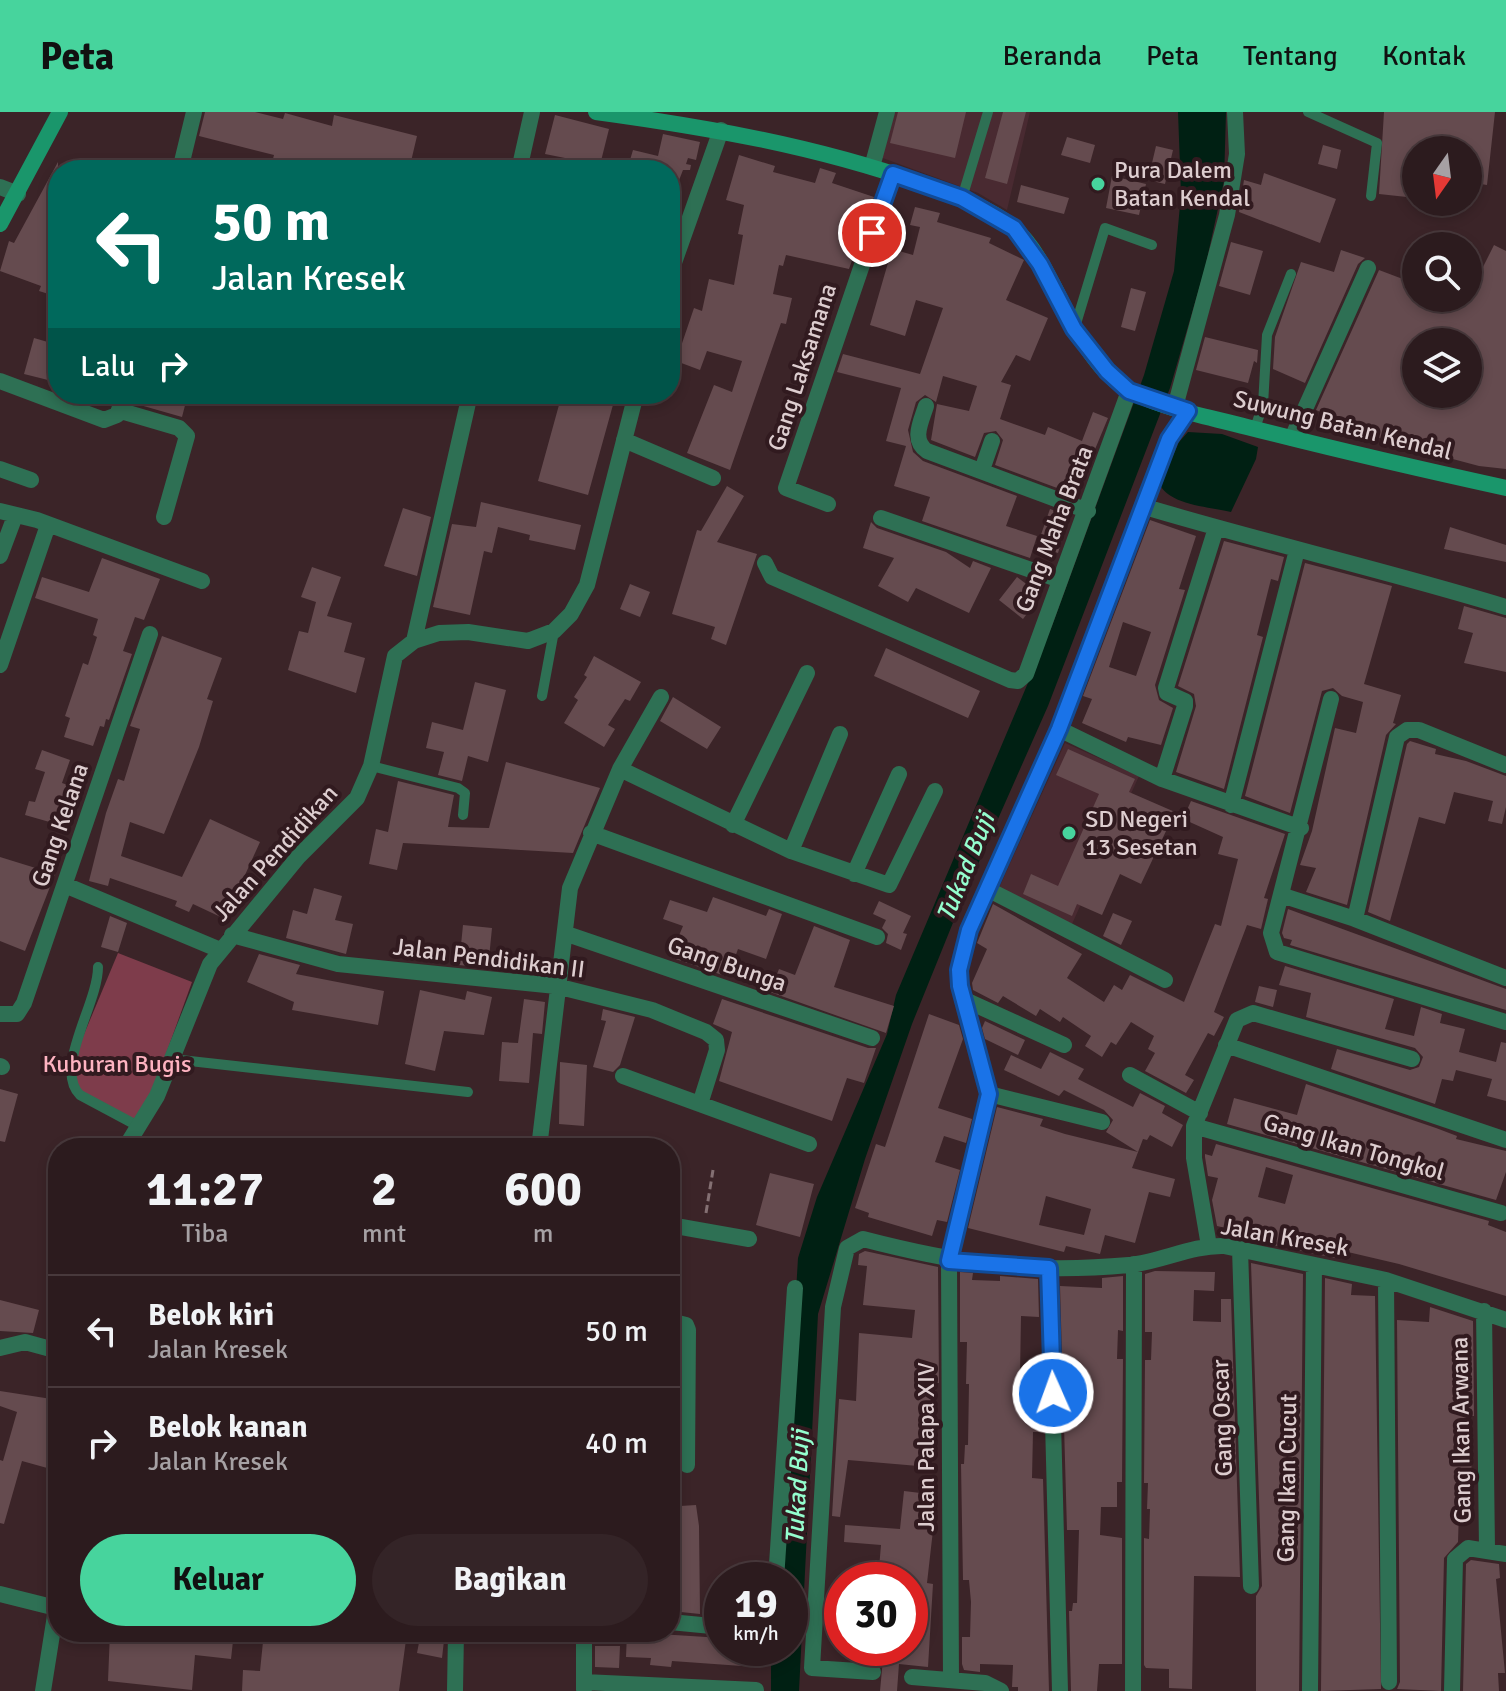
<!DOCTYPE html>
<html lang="id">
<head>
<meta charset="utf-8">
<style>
	body { margin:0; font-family:Signika,sans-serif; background:#342427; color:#f1f3f6; height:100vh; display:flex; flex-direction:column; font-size:30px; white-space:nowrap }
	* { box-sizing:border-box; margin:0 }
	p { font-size:26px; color:#a6a1a4 }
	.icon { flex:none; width:44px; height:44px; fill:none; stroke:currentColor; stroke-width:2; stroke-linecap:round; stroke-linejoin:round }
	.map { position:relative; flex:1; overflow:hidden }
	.sheet { position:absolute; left:48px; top:1026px; width:632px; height:504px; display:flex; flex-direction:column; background:#2c1b1e; border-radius:32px; box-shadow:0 4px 12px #0003,0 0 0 2px #48393c }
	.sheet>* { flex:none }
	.guide { position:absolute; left:48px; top:48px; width:632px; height:244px; border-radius:32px; box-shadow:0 4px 12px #0003,0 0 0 2px #48393c; background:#00695c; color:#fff; overflow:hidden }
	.needle { width:52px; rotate:194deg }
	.fabs { position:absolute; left:1402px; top:24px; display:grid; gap:16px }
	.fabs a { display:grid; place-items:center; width:80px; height:80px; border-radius:50%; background:#2c1b1e; box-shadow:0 4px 12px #0003,0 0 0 2px #48393c; font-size:40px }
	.speed { position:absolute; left:704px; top:1450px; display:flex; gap:16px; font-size:40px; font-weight:700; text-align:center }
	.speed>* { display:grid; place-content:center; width:104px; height:104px; border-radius:50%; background:#2c1b1e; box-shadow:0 4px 12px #0003,0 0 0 2px #48393c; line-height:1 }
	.speed small { font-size:20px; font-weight:400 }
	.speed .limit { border:12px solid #d22; background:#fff; color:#111 }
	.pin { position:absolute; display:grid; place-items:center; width:68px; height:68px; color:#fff; margin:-34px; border:4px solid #fff; border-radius:50%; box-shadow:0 2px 8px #0007 }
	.me { position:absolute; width:88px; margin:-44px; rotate:358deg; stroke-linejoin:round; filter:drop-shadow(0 0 6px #0008) }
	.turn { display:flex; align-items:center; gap:28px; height:168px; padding:0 32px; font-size:36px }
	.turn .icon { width:104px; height:104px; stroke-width:2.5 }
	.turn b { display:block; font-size:56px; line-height:68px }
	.then { display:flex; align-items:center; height:76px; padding:0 32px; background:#0003; gap:16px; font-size:30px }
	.eta { display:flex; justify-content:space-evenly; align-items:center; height:136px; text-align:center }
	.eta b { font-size:48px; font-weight:800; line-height:56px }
	.action { display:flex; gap:16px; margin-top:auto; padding:16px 32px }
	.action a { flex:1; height:92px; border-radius:48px; background:#47d49d; color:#111; font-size:32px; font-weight:800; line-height:92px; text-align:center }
	.action a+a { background:#342427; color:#f1f3f6 }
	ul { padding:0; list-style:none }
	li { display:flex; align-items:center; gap:24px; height:112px; padding:0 32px; border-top:2px solid #48393c }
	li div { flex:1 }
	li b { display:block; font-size:30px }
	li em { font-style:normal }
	header { display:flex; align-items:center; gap:48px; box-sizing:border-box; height:112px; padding:0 40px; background:#47d49d; color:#111 }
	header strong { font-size:38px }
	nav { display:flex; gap:44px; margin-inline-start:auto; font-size:28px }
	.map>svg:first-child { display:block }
</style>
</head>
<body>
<header>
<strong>Peta</strong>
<nav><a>Beranda</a><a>Peta</a><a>Tentang</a><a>Kontak</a></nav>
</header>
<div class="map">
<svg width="1506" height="1579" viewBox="0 0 1506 1579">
	<rect width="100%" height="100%" fill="#3b2428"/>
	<path fill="#492a31" d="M891 0H1030L1007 98 978 81 880 45Z
		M1065 631 1139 664 1072 812 998 778Z"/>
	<path fill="#7e3c4b" d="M118 841 192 870 154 975 136 1008 77 980 72 951Z"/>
	<path fill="#002013" d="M1178 0H1226L1224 69 1205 156 1170 276 1048 594 963 786 912 912 865 1047 818 1202 799 1579H771V1536H790V1468H779L798 1146 817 1085 887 922 896 883 1052 514 1144 263 1174 159 1181 82Z
		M1188 320 1222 322 1258 335 1256 347 1231 400C1210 395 1170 393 1160 373L1179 330Z"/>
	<path fill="#654b4f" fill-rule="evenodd" d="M205 0H255L283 7 285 1 332 14 334 3 417 24 409 58H270L274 43 199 24Z
		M898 0H966L955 46 890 31Z
		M1003 0H1026L1007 72 985 66Z
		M1384 0H1495L1487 73 1468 70V38H1416V86L1379 82Z
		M555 3 609 17 600 53 545 42Z
		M663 22 700 30 696 48 688 46 686 52 691 53 690 58H683L671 89 670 58H627L633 38 658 44Z
		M1067 25 1095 33 1090 51 1061 43Z
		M1323 33 1341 38 1337 57 1318 52Z
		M1156 34 1173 38 1165 72 1148 68Z
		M739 43 775 54 773 60 815 71 820 56 836 61 832 71 874 85 849 157 786 143 783 154 779 153 773 182 792 186 786 212 781 211 730 358 687 341 714 273 732 280 742 249 707 239 700 258 676 249 694 196 702 199 709 167 734 173 743 123 738 122 744 93 726 88Z
		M58 50V185L39 179 41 174 0 159 9 129 14 131Z
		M1264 61 1336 87 1320 131 1239 100 1244 68 1261 73Z
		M1112 64 1146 72 1139 103 1106 96Z
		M1021 73 1069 86 1064 102 1017 90Z
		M915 95 940 101 937 110 991 126 989 131 1024 148 1006 188 1048 206 1030 249 1016 243 1001 270 1011 273 1000 307 1045 323 1048 315 1082 329 1093 300 1108 306 1076 383 995 353 1003 328 996 319 984 321 975 345 931 328 937 292 969 299 977 274 943 264 936 290 925 283 916 290 908 318 913 340 923 349 1017 384 1006 414 1037 424 1030 446 922 409 930 385 894 374 906 334 886 329 901 276 837 260 843 242 920 262 943 196 916 188 905 224 870 213 892 137 913 143 920 115 910 113Z
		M1231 130 1263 139 1250 183 1219 174Z
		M1494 133 1506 139V357L1479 354 1389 330 1316 298 1379 158 1416 172V186H1468V175L1472 177ZM1416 230H1468V282H1416Z
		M1341 138 1365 146 1358 152 1305 271 1273 257 1275 225 1301 150 1334 160Z
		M1131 176 1146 180 1135 219 1121 215Z
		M1205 225 1258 238 1257 251 1254 249 1248 271 1196 258Z
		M34 226 58 233 52 269 24 262Z
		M136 282H188L182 305 133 291Z
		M562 282H616L588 383 538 369Z
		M727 374 744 384 717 430 757 442 726 533 711 527 715 515 672 502 697 418 701 419Z
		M481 390 581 413 575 438 529 428 530 423 498 415 492 441 484 439 470 503 433 495 452 412 476 415Z
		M403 396 431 405 417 464 384 454Z
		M1050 397 1069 404 1058 441 1037 434Z
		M1150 408 1196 424 1179 477 1185 478 1155 573 1159 588 1173 596 1161 633 1128 625 1126 630 1082 611 1092 587 1083 584ZM1123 510 1151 520 1136 564 1109 555Z
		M871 410 877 416 946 440 970 456 973 449 991 456 969 501 916 476 908 490 878 474 894 446 863 436Z
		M1450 415 1506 433V450L1444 437Z
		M1224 429 1284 445 1278 469 1271 467 1257 523 1263 525 1224 677 1176 660 1196 594 1194 582 1178 574Z
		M102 446 160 467 144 508 135 505 123 539 132 542 109 608 106 607 104 615 100 614 93 634 64 625 70 606 65 604 83 551 88 553 97 525 93 523 98 507 35 486 42 465 89 480Z
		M1305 451 1392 474 1364 572 1401 583 1393 611 1396 612 1386 623 1347 793 1306 780 1316 756 1300 753 1312 719 1335 616 1356 621 1363 590 1342 584 1333 576 1322 579 1290 701 1245 684Z
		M312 455 341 465 327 504 352 511 344 540 365 546 356 581 288 558 299 519 308 521 316 490 301 485Z
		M1017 465 1041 483 1023 507 999 488Z
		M630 472 650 480 640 505 620 497Z
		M1464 494 1506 506V560L1464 551 1473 521 1458 517Z
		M162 524 222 546 207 587 213 589 199 635 164 722 130 710 121 744 182 765 210 707 260 730 225 807 193 792 189 800 175 794 177 789 110 766 108 774 89 769 106 701 118 667 124 669 140 617 130 614Z
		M886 536 980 579 968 606 874 564Z
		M594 544 641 570 630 589 625 587 608 613 615 617 604 635 564 611 578 588 574 585 587 565 584 563Z
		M475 570 506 578 488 650 468 644 462 669 438 663 444 640 426 636 432 610 463 618Z
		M673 585 721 615 707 637 660 609Z
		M1410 629 1436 637 1435 642 1466 649 1506 664V695L1502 712 1488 709 1493 689 1454 680 1445 712 1419 705 1390 809 1368 800 1407 632Z
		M1068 637 1135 667 1129 680 1175 700 1141 772 1120 762 1102 803 1077 792 1072 804 1023 782 1031 762 1058 774 1099 682 1056 663Z
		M42 638 70 648 62 671 82 678 67 715 25 703 29 689 35 690 45 660 35 657Z
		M506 650 600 676 573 741 403 731 397 758 369 752 376 717 388 720 398 669 454 683 448 715 489 716Z
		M1191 689 1285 722 1264 786 1268 787 1261 817 1247 813 1214 900 1224 905 1214 924 1208 921 1185 963 1194 968 1186 981 1145 959 1155 941 1148 937 1154 924 1131 910 1116 933 1111 930 1102 945 1085 934 1091 924 1063 905 1060 910 1040 897 1036 904 1003 884 998 891 973 878 972 871 987 837 977 831 993 792 1082 842 1067 866 1104 890 1114 873 1122 878 1130 863 1184 890 1215 812 1221 814 1238 747 1218 742 1223 725 1183 707Z
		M0 745 55 762 25 839 0 829Z
		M314 776 342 784 335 808 353 812 346 842 286 826 293 798 307 802Z
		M713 785 766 804 769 797 782 802 766 847 738 837 728 865 670 845 683 814 663 807 670 788 707 800Z
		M879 789 911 804 903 821 907 822 901 838 886 831 888 822 882 816 886 808 873 802Z
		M1288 797 1506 877V898L1290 833 1292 828 1284 826 1282 821Z
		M1113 801 1132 809 1121 833 1103 824Z
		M110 804 127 811 118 840 101 835Z
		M463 813 492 816 488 856 459 853Z
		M814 814 850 828 834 875 894 894 886 921 770 880 779 857 795 863Z
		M259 842 300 853 296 862 384 879 378 913 292 898 294 890 247 870Z
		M1285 854 1394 887 1385 917 1414 924 1421 895 1442 902 1440 911 1465 917 1459 940 1496 950 1501 930 1506 931V989L1487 984 1492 967 1456 958 1453 969 1442 967 1435 992 1331 957 1337 937 1410 958 1419 955 1423 945 1415 936 1306 905 1311 881 1279 873Z
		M1259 874 1277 878 1273 895 1255 890Z
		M420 878 465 888 467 879 492 885 484 923 444 919 435 959 405 952Z
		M524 887 545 890 542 922 533 921 529 971 499 969 502 930 518 931Z
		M722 887 868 936H876L864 971 847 966 832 1009 719 969 732 920 713 912Z
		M603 897 635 905 620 953 613 960 593 955 606 909 601 908Z
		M929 902 959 913 963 927 938 996 972 1007 966 1031 944 1024 935 1050 960 1058 947 1110 937 1108 932 1124 868 1105 869 1101 855 1096 876 1032 885 1035Z
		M985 909 1025 928 1018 943 985 927 982 916Z
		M1050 940 1084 957 1078 967 1133 995 1140 981 1165 994 1162 1001 1183 1013 1172 1035 1150 1023 1147 1028 1143 1027 1132 1056 1175 1067 1170 1085 1149 1080 1135 1131 1105 1123 1100 1142 1066 1134 1064 1140 968 1116 997 995 1043 1007 1040 1014 1065 1022 1138 1040 1106 1020 1113 1008 1104 998 1064 978 1059 984 1004 958 1011 943 1041 957ZM1046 1084 1091 1097 1084 1123 1039 1113Z
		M560 950 587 953 584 1014 559 1012Z
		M1306 972 1436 1016 1457 1024 1456 1027 1506 1039V1060L1496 1088 1227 1012 1234 986 1297 1003Z
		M0 977 18 982 5 1030 0 1029Z
		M1216 1032 1489 1109 1488 1113 1506 1120V1184L1399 1152 1335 1137V1146L1249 1128 1248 1121 1217 1114 1212 1088 1218 1066 1208 1064 1205 1045V1042L1212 1044ZM1266 1055 1293 1063 1285 1092 1258 1085Z
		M770 1061 814 1072 800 1125 756 1113Z
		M865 1139 938 1155 939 1271H936L932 1313 937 1314 935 1339H931L930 1355 848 1348 840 1405 832 1404 839 1287 856 1289 859 1221 912 1226 915 1198 863 1193 867 1154 858 1153 859 1142Z
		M1251 1151 1303 1162 1299 1579H1256V1484L1262 1474Z
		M1155 1159 1215 1160 1214 1179 1194 1178 1193 1209 1221 1210V1187H1231L1240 1465 1194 1464 1192 1577 1169 1576V1557L1146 1556 1144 1553V1426L1149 1427 1150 1397H1147L1148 1371H1144L1145 1248H1151L1152 1220H1145V1162Z
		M960 1160 973 1161 972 1168 1000 1169V1164L1038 1167 1039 1205 1021 1204 1020 1262H1028L1026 1297H1042V1320H1033L1032 1366 1043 1367 1049 1579H1018V1575H1012L1013 1553 980 1552V1560L964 1558 962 1552V1525H970L971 1490 969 1468H963L961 1352H964L965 1333H968L969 1272H966L967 1230H960Z
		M1123 1164V1219L1118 1218 1117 1247H1123L1122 1370H1117V1395H1101L1100 1423 1122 1426V1552H1099L1097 1579H1071L1069 1499H1072L1073 1491H1077L1079 1418H1067L1060 1174 1102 1176V1166Z
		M1325 1166 1352 1172 1351 1183 1375 1184 1381 1577 1321 1579Z
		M0 1188 39 1198 33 1221 0 1219Z
		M1430 1195 1473 1209 1474 1304H1469L1468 1337H1472L1470 1399 1459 1398 1458 1430 1444 1446 1441 1579 1397 1577 1400 1570 1397 1208 1429 1210Z
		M0 1279 58 1288V1359L22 1349 4 1412 0 1411V1348L3 1349 17 1300 0 1294Z
		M904 1379 937 1383 927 1471 933 1472 928 1555 899 1552 897 1579H880L884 1536H910V1468H878L881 1433 844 1430 845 1413 900 1417Z
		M696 1393 699 1414 700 1502 671 1499 670 1414H682L680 1394Z
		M1471 1448 1499 1452 1500 1466 1496 1467 1505 1561H1498L1499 1579H1463L1466 1452Z
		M110 1520H234L231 1547 195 1543 192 1578 108 1569Z
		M264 1520H320L406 1528 399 1579H242L243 1558 260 1559Z
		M421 1520H445L442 1546 417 1541Z
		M627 1520 722 1526V1536H744L742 1554 672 1549 671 1555 650 1553 651 1546 626 1545Z
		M595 1534H620L619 1556 595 1555Z"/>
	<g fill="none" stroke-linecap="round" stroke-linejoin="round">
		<path stroke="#847073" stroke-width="3" stroke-dasharray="8 4" stroke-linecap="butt" d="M706 1101 713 1058"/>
		<path stroke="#2e7054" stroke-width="10" d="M1308 0 1377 31 1371 84
			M962 86 988 0
			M1075 215 1105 116 1152 133
			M1255 316 1263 293 1267 223 1291 162
			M542 584 554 519
			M371 654 458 676 465 681 463 703
			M98 855C98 892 53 956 80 983L138 1014
			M172 947 468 980"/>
		<path stroke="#2e7054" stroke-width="16" d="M872 55 887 0
			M180 58 194 0
			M519 58 532 0
			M0 75 18 82
			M670 162 721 18
			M0 269 104 308 117 303 125 282
			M926 294C921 310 911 328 927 339L1088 399
			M1175 295 1227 103 1237 42 1235 0
			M121 299 179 316 187 324 164 405
			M1292 326 1368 156
			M624 328 713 366
			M0 357 31 368
			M982 358 992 329
			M828 392 786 376 893 62
			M1142 394C1262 430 1385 458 1506 495
			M0 399 37 408 202 469
			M881 406 1060 468
			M0 444 15 404
			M765 451 772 465 1010 568 1018 569 1026 562 1129 279
			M414 529 470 282
			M0 553 48 413
			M1331 587 1271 821 1277 840 1506 910
			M1059 617 1162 667 1301 716
			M620 657 791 739 889 773 935 679
			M1162 667 1185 594V589L1167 581 1166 576 1216 416
			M1231 693 1297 438
			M733 713 807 561
			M591 721 877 825
			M791 739 840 622
			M854 762 899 662
			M65 773 220 838
			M987 777 1165 868
			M1281 783 1355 807 1506 866
			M1355 807 1397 625 1407 618H1419L1506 653
			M567 822 872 926
			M232 823 338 852 556 874 652 898 706 920 716 928 717 938 700 992
			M963 887 1064 933
			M0 902H17L24 891 150 522
			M1226 933 1506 1028
			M0 954 2 955
			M1130 963 1200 1001
			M623 964 809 1032
			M989 982 1102 1010
			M1194 1014 1501 1101
			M125 1036 157 984 210 852 299 744 357 686 371 654 395 544 414 529 439 521 468 520 528 529 554 519 571 502 587 473 636 282
			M539 1036 570 776 620 657 661 585
			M670 1113 749 1127
			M1209 1134 1194 1046V1014L1237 908 1253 901 1412 947
			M1240 1137 1251 1474
			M1049 1156 1060 1579
			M1386 1168 1389 1570
			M1484 1199 1487 1437
			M670 1209 686 1213 688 1218 687 1353
			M0 1236 25 1230 58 1239
			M776 1468 795 1176
			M0 1482 56 1496
			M670 1510 722 1515
			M873 1560 812 1556 833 1195 847 1136 863 1127C959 1152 1029 1162 1129 1153 1161 1150 1192 1133 1224 1134L1386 1168 1506 1208
			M912 1565 985 1571 1001 1579
			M951 1568 949 1149 989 982 963 887 959 858 969 818 1059 617 1169 327 1188 299
			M584 1570 756 1578
			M584 1577V1520
			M43 1579 58 1485
			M455 1579 456 1520
			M1133 1579 1134 1152
			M1310 1579 1314 1153
			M1452 1579 1455 1447 1468 1436 1506 1442"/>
		<path stroke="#1a966b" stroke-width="16" d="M596 0C706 15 815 34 920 71 951 82 987 94 1013 115 1058 153 1072 249 1132 280 1166 298 1210 305 1247 315 1333 337 1419 357 1506 376
			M0 112 60 0"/>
	</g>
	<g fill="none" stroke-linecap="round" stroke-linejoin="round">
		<defs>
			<path id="route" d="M872 121 893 62 962 86 1014 116 1040 152 1074 217 1107 259 1129 279 1188 299 1169 327 1059 617 969 818 959 858 960 874 989 982 949 1149 1049 1156 1053 1281"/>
		</defs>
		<use href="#route" stroke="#114b97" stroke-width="20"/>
		<use href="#route" stroke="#1a73e8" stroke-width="14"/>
	</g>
	<g fill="#47d49d" stroke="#311a1f" stroke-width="3">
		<circle cx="1098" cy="72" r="8"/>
		<circle cx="1069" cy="721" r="8"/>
	</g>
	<g text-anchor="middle" stroke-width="8" stroke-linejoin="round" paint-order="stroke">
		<g font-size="24" fill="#ddcdcf" stroke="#311a1f" text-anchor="start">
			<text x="1114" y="66">Pura Dalem<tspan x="1114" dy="28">Batan Kendal</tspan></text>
			<text x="1085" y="715">SD Negeri<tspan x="1085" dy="28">13 Sesetan</tspan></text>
		</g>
		<g font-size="24" fill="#ddcdcf" stroke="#311a1f">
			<text transform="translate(802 255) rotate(-72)" y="8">Gang Laksamana</text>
			<text transform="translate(1343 313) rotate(14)" y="8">Suwung Batan Kendal</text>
			<text transform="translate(1054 417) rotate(-69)" y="8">Gang Maha Brata</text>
			<text transform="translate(60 713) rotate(-71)" y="8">Gang Kelana</text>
			<text transform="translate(275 741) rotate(-48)" y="8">Jalan Pendidikan</text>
			<text transform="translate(489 846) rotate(7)" y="8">Jalan Pendidikan II</text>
			<text transform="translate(727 852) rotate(19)" y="8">Gang Bunga</text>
			<text transform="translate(1354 1035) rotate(16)" y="8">Gang Ikan Tongkol</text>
			<text transform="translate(1285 1125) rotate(10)" y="8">Jalan Kresek</text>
			<text transform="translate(1222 1306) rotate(-92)" y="8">Gang Oscar</text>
			<text transform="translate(1461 1318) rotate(-91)" y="8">Gang Ikan Arwana</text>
			<text transform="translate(926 1335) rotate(-90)" y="8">Jalan Palapa XIV</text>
			<text transform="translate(1287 1366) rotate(-89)" y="8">Gang Ikan Cucut</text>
		</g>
		<g font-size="24" fill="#feb3c1" stroke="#311a1f">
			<text x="117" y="960">Kuburan Bugis</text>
		</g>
		<g font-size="26" font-style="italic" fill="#94fece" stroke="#311a1f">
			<text transform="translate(965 755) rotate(-68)" y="9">Tukad Buji</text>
			<text transform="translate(797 1375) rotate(-87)" y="9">Tukad Buji</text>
		</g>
	</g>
</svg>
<div class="fabs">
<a><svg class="needle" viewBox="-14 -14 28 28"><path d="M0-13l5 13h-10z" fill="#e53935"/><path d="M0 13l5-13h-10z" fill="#a6a1a4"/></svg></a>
<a><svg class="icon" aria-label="search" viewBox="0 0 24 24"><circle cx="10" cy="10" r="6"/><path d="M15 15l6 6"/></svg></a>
<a><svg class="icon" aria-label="layers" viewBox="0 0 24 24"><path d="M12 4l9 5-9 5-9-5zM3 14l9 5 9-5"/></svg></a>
</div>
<div class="speed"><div>19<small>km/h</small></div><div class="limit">30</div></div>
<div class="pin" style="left:872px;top:121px;background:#d93025"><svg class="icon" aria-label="arrive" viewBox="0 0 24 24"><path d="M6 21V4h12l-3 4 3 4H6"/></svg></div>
<svg class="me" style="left:1053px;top:1281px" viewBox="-20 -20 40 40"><circle r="17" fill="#1a73e8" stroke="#fff" stroke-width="3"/><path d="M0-11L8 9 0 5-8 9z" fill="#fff"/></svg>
<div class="guide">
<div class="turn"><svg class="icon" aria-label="left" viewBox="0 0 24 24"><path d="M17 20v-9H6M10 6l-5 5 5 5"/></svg><div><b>50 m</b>Jalan Kresek</div></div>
<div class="then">Lalu<svg class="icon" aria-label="right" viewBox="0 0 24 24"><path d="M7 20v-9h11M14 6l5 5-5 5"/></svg></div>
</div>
<section class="sheet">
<div class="eta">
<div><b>11:27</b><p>Tiba</p></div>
<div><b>2</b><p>mnt</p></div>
<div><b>600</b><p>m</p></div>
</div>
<ul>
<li><svg class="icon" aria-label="left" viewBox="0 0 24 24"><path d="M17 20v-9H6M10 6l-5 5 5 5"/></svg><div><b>Belok kiri</b><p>Jalan Kresek</p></div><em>50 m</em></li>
<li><svg class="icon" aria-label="right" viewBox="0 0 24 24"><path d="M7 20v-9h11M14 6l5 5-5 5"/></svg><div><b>Belok kanan</b><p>Jalan Kresek</p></div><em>40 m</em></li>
</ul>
<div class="action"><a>Keluar</a><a>Bagikan</a></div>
</section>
</div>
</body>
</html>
